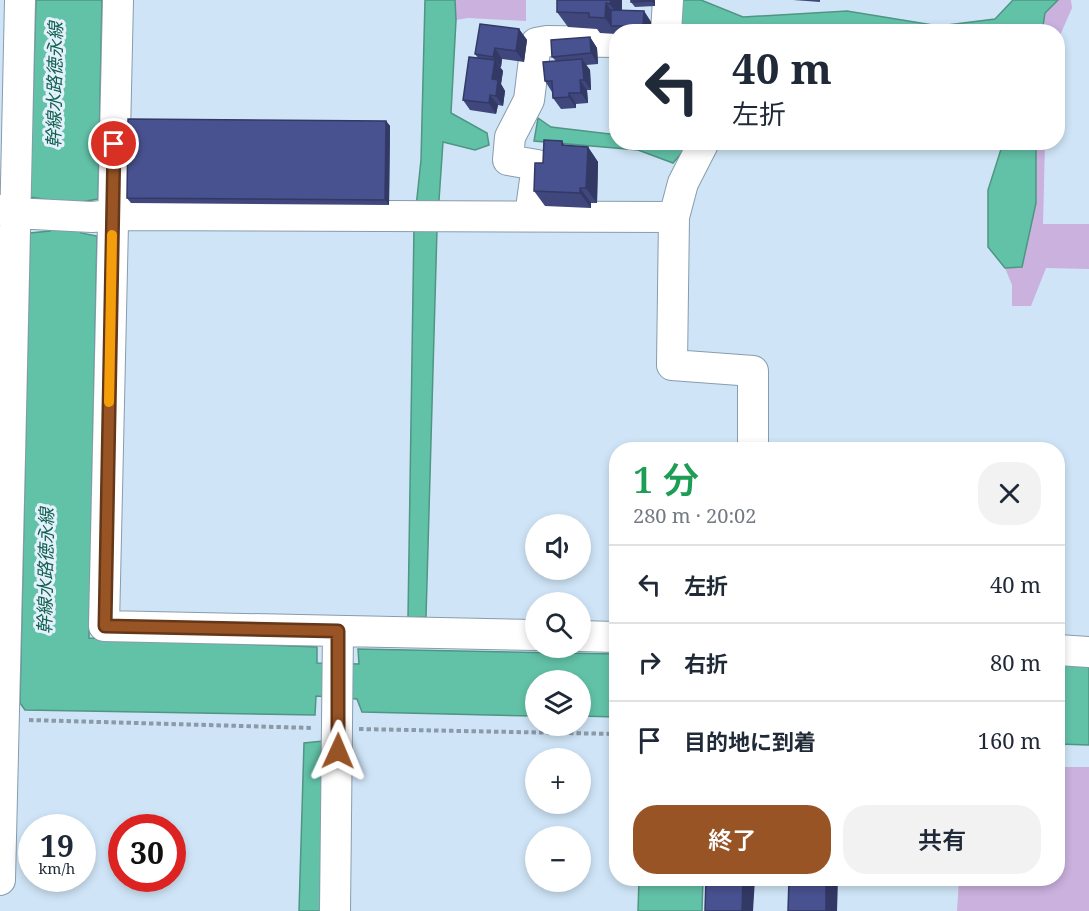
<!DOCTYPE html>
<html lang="ja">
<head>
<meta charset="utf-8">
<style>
	body { margin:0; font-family:"Noto Serif","Noto Sans JP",serif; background:#f2f2f3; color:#1f2937; height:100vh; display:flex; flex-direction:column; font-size:22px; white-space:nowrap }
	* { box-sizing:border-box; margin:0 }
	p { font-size:20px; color:#747a83 }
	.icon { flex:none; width:33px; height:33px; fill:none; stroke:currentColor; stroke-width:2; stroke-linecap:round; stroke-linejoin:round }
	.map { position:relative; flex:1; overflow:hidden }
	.panel { position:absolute; left:609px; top:442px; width:456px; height:444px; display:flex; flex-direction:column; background:#fff; border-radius:24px; box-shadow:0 3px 9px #0003 }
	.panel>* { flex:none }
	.top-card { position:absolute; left:609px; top:24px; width:456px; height:126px; border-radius:24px; box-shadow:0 3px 9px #0003; background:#fff; color:#1f2937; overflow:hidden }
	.buttons { position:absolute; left:525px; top:514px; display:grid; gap:12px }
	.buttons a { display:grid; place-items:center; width:66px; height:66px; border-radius:50%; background:#fff; box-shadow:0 3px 9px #0003; font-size:30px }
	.speed { position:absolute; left:18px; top:814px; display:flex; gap:12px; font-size:30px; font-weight:700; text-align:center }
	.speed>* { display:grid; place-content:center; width:78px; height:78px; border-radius:50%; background:#fff; box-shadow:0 3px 9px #0003; line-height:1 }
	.speed small { font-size:15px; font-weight:400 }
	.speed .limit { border:9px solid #d22; background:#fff; color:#111 }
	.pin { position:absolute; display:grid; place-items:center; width:51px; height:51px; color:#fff; margin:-26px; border:3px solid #fff; border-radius:50%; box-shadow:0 2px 6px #0007 }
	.me { position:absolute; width:66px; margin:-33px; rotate:1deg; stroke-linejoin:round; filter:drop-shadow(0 0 4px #0008) }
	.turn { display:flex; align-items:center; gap:21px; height:126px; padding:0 24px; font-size:27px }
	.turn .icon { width:78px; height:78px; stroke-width:2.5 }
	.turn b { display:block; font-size:42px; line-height:51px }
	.round { display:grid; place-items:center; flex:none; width:63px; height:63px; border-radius:24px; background:#f2f2f3 }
	.head { display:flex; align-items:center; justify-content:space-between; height:102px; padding:0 24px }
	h1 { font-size:36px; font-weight:600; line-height:45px; color:#1e9e55 }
	.primary-button { display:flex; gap:12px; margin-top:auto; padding:12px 24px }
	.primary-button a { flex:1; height:69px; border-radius:24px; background:#985425; color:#fff; font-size:24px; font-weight:600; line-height:69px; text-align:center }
	.primary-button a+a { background:#f2f2f3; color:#1f2937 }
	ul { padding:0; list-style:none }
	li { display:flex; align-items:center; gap:18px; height:78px; padding:0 24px; border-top:2px solid #e0e1e3 }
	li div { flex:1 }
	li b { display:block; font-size:22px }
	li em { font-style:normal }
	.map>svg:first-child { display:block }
</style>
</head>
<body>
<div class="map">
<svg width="1089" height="911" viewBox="0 0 1089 911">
	<rect width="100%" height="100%" fill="#cfe5f7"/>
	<path fill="#cab1de" d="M455 0H526V21L468 18 456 20Z
		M1058 0H1071L1072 8 1058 40V32H1042L1045 13Z
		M1036 143H1045L1043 224H1089V269L1046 268 1031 306H1012V285L1005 268 1022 267 1036 203Z
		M1058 767H1089V911H957L959 879H1058Z"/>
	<path fill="#62c2a7" stroke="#4f9584" stroke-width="1.5" d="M36 0H102L98 199 81 202V233L97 236 89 638 317 647V663L359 664 358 649 616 654V717L581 716 580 681H536L535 716 362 712 357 699 316 696 315 715 25 710 20 703 30 233 50 231 48 200 30 197Z
		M425 0H455L456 20 451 113 487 133 489 145 475 150 443 142 437 229 426 617 408 618 414 226 421 160Z
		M677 0H701L743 17 847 11 939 26 995 19 1013 0H1058L1045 13 1042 32 679 31Z
		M538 118 551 127 610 134 616 133V142L690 143 673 163 638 150 534 141Z
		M1003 143H1036V203L1022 267 1005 268 988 247V190Z
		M1058 664 1089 665V745L1058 744Z
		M323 741 320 911H299L304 743Z
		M639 879H703L702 911H638Z"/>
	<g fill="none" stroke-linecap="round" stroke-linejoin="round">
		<defs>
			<path id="minor" d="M118 0 104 626 536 635
				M666 32 668 0
				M704 142 683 183 674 217 672 365 753 371V450
				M0 210 14 213 92 217 112 215 674 217
				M530 216 537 165 508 160 510 137 529 100 536 43 547 41 616 42
				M580 636 616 637
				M1058 650 1089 652
				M0 880C9 587 12 293 20 0
				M335 911 338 631"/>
		</defs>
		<use href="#minor" stroke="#879cac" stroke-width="32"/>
		<path stroke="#8a9aa8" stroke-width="4" stroke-dasharray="4.5 3" stroke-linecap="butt" d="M29 720 313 728
			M359 729 616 734"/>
		<use href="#minor" stroke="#fff" stroke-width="30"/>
	</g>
	<path fill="#3f477c" d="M557 0H622V10L644 11 651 22V32H616V34L600 33 597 29 568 27 557 12Z
		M655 0V6L635 7 631 2Z
		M793 0H820V2Z
		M519 29 527 40 524 62 502 59 501 67H500L503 71 501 84 505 91 503 106 498 105 496 114 470 110 463 100 478 58 475 54Z
		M590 37 597 48 598 64 586 65 590 70 591 90H587L588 103 576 104V108L561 109 553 98 552 92 545 81 556 61 552 57Z
		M386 121 390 126 389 205 131 203 127 198Z
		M562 141 565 146 588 147 598 162 597 203H591V208L545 206 534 191 543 163Z"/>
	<path fill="#333965" d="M611 0H622L621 19 610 4Z
		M652 0H655V6L652 1Z
		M606 3 617 19 611 26 616 33 605 18Z
		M644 11 651 22V32H647L643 26Z
		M519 29 527 40 524 62 516 51Z
		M590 37 597 48 598 64 591 53Z
		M495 48 502 59 501 67 493 57Z
		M582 59 590 70 591 90 584 80Z
		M495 60 503 71 501 84 505 91 503 106 496 96 492 79Z
		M580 80 587 90 588 103 581 93Z
		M569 93 576 104V108L569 97Z
		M490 95 498 105 496 114 489 103Z
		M386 121 390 126 389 205 385 200Z
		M588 147 598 162 597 203 586 188Z
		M580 188 591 203V208L580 193Z
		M743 879H755L753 911H742Z
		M826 879H838L837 911H826Z"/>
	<path fill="#495290" stroke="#333965" stroke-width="1.5" d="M557 0H611L610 4 606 3 605 18 589 17V13L557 12Z
		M631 0H652V1L631 2Z
		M611 10 644 11 643 26H611Z
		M480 24 519 29 516 51 495 48 493 57 475 54Z
		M590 37 591 53 552 57 551 40Z
		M469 57 495 60 492 79 498 80 496 96 490 95 489 103 463 100Z
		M582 59 584 80H580L581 93H569V97L553 98 552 81H545L543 62Z
		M128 119 386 121 385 200 127 198Z
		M544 140 562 141V145L588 147 586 188H580V193L534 191 535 163H543Z
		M706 879H743L742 911H705Z
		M789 879H826V911H788Z"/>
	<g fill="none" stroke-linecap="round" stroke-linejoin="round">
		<defs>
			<path id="route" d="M114 144 105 626 338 631V751"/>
		</defs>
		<use href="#route" stroke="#633718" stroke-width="15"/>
		<use href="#route" stroke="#985425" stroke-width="10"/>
		<path stroke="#f59e0b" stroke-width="10" d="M109 402 112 235"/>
	</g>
	<g text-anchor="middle" stroke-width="6" stroke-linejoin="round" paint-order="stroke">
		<g font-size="18" font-style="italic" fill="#13614f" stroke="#e4f1fc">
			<text transform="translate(55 85) rotate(-89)" y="6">幹線水路徳永線</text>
			<text transform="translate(46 571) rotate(-89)" y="6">幹線水路徳永線</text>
		</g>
	</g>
</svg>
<div class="buttons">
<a><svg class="icon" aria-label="sound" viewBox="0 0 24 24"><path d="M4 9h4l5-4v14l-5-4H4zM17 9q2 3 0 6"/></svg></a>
<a><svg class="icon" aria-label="search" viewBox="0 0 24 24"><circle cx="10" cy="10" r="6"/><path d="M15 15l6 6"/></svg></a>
<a><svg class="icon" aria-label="layers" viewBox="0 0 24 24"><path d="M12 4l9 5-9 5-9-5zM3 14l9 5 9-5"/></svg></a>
<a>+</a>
<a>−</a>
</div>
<div class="speed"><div>19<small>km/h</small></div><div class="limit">30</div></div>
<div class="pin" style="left:114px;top:144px;background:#d93025"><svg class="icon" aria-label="arrive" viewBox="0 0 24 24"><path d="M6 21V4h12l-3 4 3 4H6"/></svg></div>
<svg class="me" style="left:338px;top:751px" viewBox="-20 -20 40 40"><path d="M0-17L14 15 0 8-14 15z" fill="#985425" stroke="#fff" stroke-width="4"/></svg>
<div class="top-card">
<div class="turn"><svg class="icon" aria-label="left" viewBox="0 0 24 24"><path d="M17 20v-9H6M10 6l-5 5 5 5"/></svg><div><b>40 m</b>左折</div></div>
</div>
<section class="panel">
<div class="head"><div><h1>1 分</h1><p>280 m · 20:02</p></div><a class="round"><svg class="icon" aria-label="close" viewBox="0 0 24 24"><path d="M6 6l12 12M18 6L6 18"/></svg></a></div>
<ul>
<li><svg class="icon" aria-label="left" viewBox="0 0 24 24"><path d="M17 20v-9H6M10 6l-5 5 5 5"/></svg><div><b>左折</b></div><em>40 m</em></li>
<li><svg class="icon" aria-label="right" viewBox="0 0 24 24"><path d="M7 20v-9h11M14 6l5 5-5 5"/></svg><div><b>右折</b></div><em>80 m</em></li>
<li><svg class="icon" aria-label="arrive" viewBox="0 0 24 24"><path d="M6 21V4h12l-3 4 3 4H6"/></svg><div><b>目的地に到着</b></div><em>160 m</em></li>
</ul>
<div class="primary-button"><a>終了</a><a>共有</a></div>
</section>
</div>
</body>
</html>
